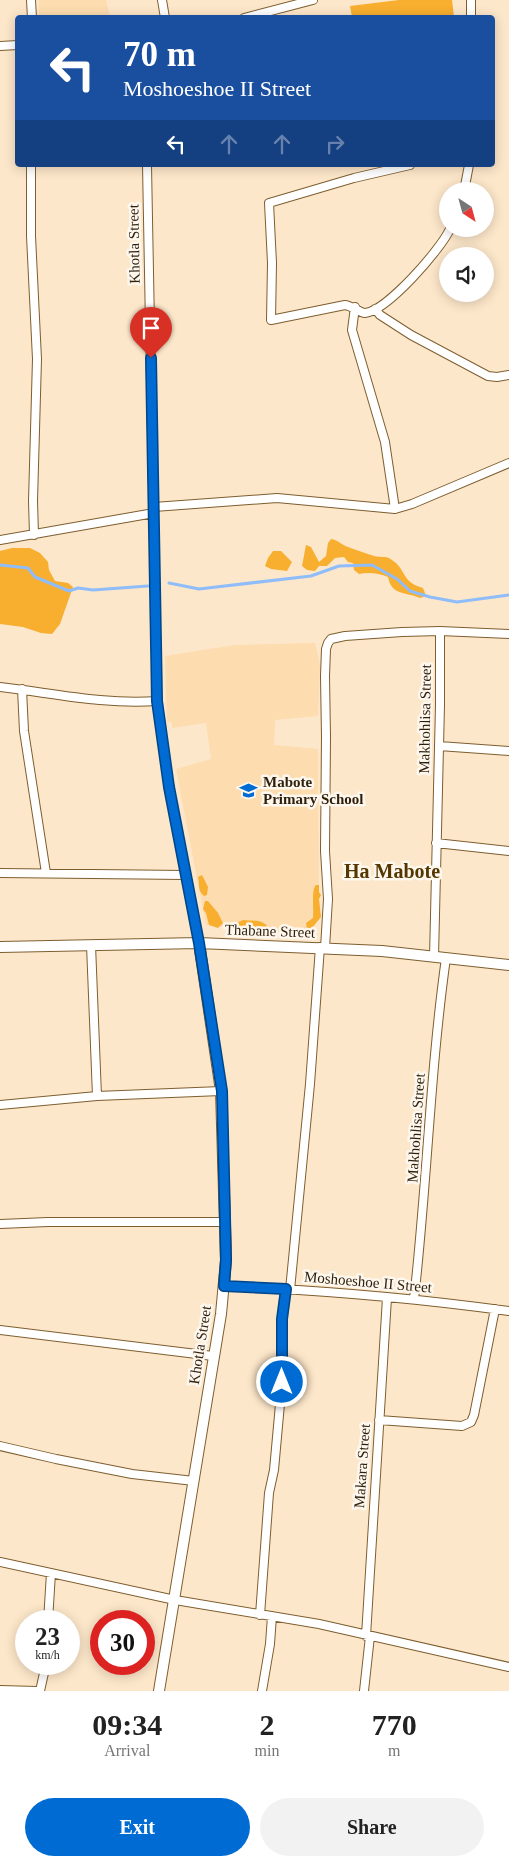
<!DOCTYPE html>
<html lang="en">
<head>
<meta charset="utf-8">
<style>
	body { margin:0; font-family:"Times New Roman",serif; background:#f2f2f2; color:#222; height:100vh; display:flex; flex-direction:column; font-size:19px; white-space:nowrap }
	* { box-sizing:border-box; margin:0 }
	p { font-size:16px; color:#767676 }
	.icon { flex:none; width:28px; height:28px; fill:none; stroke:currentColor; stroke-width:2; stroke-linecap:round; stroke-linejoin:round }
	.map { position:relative; height:1691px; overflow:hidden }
	.details { display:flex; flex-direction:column; background:#fff; flex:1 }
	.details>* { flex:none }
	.top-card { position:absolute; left:15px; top:15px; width:480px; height:152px; border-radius:5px; box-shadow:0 2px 12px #0003; background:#1a4fa0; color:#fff; overflow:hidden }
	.needle { width:32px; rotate:144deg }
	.controls { position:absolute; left:439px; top:182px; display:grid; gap:10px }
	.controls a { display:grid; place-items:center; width:55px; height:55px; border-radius:50%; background:#fff; box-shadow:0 2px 12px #0003; font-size:25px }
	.speed { position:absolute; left:15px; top:1610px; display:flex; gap:10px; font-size:25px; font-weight:700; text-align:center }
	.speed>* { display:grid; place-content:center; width:65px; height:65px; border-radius:50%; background:#fff; box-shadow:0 2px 12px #0003; line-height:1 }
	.speed small { font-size:12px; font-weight:400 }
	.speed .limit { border:8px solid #d22; background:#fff; color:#111 }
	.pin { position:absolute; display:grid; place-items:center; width:42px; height:42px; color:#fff; margin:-51px -21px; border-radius:50% 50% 50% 0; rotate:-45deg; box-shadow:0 0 5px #0007 }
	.pin .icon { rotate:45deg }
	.me { position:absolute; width:55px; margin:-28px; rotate:0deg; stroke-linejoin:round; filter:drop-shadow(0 0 4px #0008) }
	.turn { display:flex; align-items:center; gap:18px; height:105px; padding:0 25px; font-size:22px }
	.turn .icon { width:65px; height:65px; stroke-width:2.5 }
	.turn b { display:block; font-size:35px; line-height:42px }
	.lanes { display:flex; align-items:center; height:48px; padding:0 25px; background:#0003; justify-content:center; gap:25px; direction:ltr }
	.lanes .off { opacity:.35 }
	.eta { display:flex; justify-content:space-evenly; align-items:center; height:85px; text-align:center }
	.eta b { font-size:30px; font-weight:800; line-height:35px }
	.cta { display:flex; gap:10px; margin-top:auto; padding:10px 25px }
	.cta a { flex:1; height:58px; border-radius:30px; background:#006bd3; color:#fff; font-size:20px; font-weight:800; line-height:58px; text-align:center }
	.cta a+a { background:#f2f2f2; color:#222 }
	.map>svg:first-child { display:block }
</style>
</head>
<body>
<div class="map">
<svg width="509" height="1691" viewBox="0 0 509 1691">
	<rect width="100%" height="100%" fill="#fde7ca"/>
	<path fill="#fddcaf" d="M39 0H106L110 17H39Z
		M315 643 320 665 318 716 275 720 274 745 318 749 319 919 309 930 284 932 206 925 176 769 211 759 206 723 172 728V722H167L165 656 235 645Z"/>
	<path fill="#f8ae2f" d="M399 0H452L454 17H352L350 6Z
		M331 539C339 540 341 545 348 547 356 550 365 553 374 556 380 558 386 555 392 560 407 570 401 582 423 588L426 596 420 598C412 594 398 594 393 588 390 585 389 581 388 577 379 573 368 572 359 574L354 570 353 563 348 562 344 557 335 558 327 566H319L315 571 307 570 302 566 306 545 311 547 319 562 326 556 328 543Z
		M12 548H30L40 553 48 562 49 570 55 581 68 583 73 587 60 624 52 634 41 633 23 627 0 624V551Z
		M273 551H281L292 562 287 571 271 569 265 566 268 558Z
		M202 875 208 887 207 895 204 896C197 890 200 885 198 877Z
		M316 885H319V892L321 895 319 899 321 917 312 928 307 929 306 923 313 918C314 908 311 890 316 885Z
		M205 901H208L218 913 223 923 218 928 209 925 206 913 203 909Z
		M243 920C252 921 262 919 268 927 259 936 242 933 234 924Z"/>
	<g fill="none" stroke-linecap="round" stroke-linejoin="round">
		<path stroke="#8ebdfa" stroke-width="3" d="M0 565 28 568 35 577 69 591 78 588 93 590 148 586
			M169 583 199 589 311 576 339 566 372 565 397 579 410 591 430 597 457 602 509 595"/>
		<defs>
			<path id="minor" d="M31 0 32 18
				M162 0 165 18
				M471 0V18
				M244 18 313 0
				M0 46 18 45
				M31 165V236L37 359 33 501 34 535
				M147 165 157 701 169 787 199 943
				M410 165 354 178 269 203 272 263 271 320 345 305C352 306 363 314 365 313 387 311 441 249 450 229
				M464 191 469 165
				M355 307 352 330 385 442 395 509
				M375 309 380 315 411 335 488 376 497 377 509 375
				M154 507 277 498 395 509 412 504 509 463
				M0 540 154 513
				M0 687C52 693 105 705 157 701
				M22 689 24 731 46 873
				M439 746 509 751
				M436 843 509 851
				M0 873 186 875
				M91 945 97 1096
				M325 948 328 899 325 851 326 737 325 676 326 649 328 643 331 639 345 636 402 632 440 631 509 634
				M434 957 440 705V631
				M0 1105 97 1096 221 1091
				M0 1224 48 1222H225
				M224 1286C319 1290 415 1298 509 1311
				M290 1290 310 1084 320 947
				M414 1299C427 1186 430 1071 446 958
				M0 1330 213 1356
				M379 1420 462 1426 471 1422 474 1415 495 1309
				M0 1446 56 1459 132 1474 194 1481
				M0 1562 175 1600 319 1624 509 1667
				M260 1615 269 1493 274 1470 282 1382V1319L286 1289
				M48 1621 51 1573
				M366 1636 387 1298
				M0 1690 37 1691
				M40 1691 46 1664
				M262 1691 270 1644 272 1616
				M364 1691 370 1636"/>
			<path id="tertiary" d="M0 947 199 943 382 951 509 965
				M159 1691 221 1314 226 1260 221 1091 199 943"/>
		</defs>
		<use href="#minor" stroke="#7e5e2f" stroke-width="10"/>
		<use href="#tertiary" stroke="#7e5e2f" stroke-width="12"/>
		<use href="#minor" stroke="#fff" stroke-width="8"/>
		<use href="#tertiary" stroke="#fff" stroke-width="10"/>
	</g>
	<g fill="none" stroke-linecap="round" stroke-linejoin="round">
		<defs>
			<path id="route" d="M151 358 157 701 169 787 199 943 222 1091 226 1260 224 1286 286 1289 282 1319V1382"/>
		</defs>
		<use href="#route" stroke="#004689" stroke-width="12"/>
		<use href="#route" stroke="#006bd3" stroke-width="9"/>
	</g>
	<defs>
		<symbol id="school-bare" viewBox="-9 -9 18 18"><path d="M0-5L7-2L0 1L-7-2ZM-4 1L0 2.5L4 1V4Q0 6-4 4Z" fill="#006bd3" stroke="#fef7ed" stroke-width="2.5" paint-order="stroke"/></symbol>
	</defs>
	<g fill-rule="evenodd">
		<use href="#school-bare" x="236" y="778" width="25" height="25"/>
	</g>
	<g text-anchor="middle" stroke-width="5" stroke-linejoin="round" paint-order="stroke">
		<g font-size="15" fill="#2d1f0c" stroke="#fef7ed">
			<text transform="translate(134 244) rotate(-91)" y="5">Khotla Street</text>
			<text transform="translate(425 719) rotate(-89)" y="5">Makhohlisa Street</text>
			<text transform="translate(270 931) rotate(2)" y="5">Thabane Street</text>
			<text transform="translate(416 1128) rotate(-86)" y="5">Makhohlisa Street</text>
			<text transform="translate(368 1282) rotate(5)" y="5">Moshoeshoe II Street</text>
			<text transform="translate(200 1345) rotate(-81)" y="5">Khotla Street</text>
			<text transform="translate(362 1466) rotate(-86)" y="5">Makara Street</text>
		</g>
		<g font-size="15" font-weight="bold" fill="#2d1f0c" stroke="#fef7ed" text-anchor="start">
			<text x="263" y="787">Mabote<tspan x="263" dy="17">Primary School</tspan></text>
		</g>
		<g font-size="20" font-weight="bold" fill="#543600" stroke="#fef7ed">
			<text x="392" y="878">Ha Mabote</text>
		</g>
	</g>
</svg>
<div class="controls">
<a><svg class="needle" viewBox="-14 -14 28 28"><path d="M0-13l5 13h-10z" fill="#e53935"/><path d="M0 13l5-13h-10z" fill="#767676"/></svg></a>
<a><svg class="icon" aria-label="sound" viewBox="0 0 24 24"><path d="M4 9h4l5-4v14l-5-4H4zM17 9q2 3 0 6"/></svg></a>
</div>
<div class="speed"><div>23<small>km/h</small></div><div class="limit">30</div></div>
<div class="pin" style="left:151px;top:358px;background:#d93025"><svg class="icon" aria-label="arrive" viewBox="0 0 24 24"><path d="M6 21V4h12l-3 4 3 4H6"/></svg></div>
<svg class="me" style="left:282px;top:1382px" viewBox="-20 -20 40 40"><circle r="17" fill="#006bd3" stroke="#fff" stroke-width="3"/><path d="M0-11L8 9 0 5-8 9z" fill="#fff"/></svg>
<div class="top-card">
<div class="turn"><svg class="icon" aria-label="left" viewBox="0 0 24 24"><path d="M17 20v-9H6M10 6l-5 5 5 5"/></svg><div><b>70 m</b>Moshoeshoe II Street</div></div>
<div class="lanes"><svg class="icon" aria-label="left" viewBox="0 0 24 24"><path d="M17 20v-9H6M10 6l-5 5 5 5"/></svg><svg class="icon off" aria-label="ahead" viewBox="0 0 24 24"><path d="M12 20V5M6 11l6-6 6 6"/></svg><svg class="icon off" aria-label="ahead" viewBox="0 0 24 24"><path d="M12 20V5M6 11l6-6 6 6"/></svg><svg class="icon off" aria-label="right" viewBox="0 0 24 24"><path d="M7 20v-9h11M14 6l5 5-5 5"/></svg></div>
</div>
</div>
<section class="details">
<div class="eta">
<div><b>09:34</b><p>Arrival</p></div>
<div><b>2</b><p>min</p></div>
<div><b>770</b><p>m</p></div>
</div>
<div class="cta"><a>Exit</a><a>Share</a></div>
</section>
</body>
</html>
